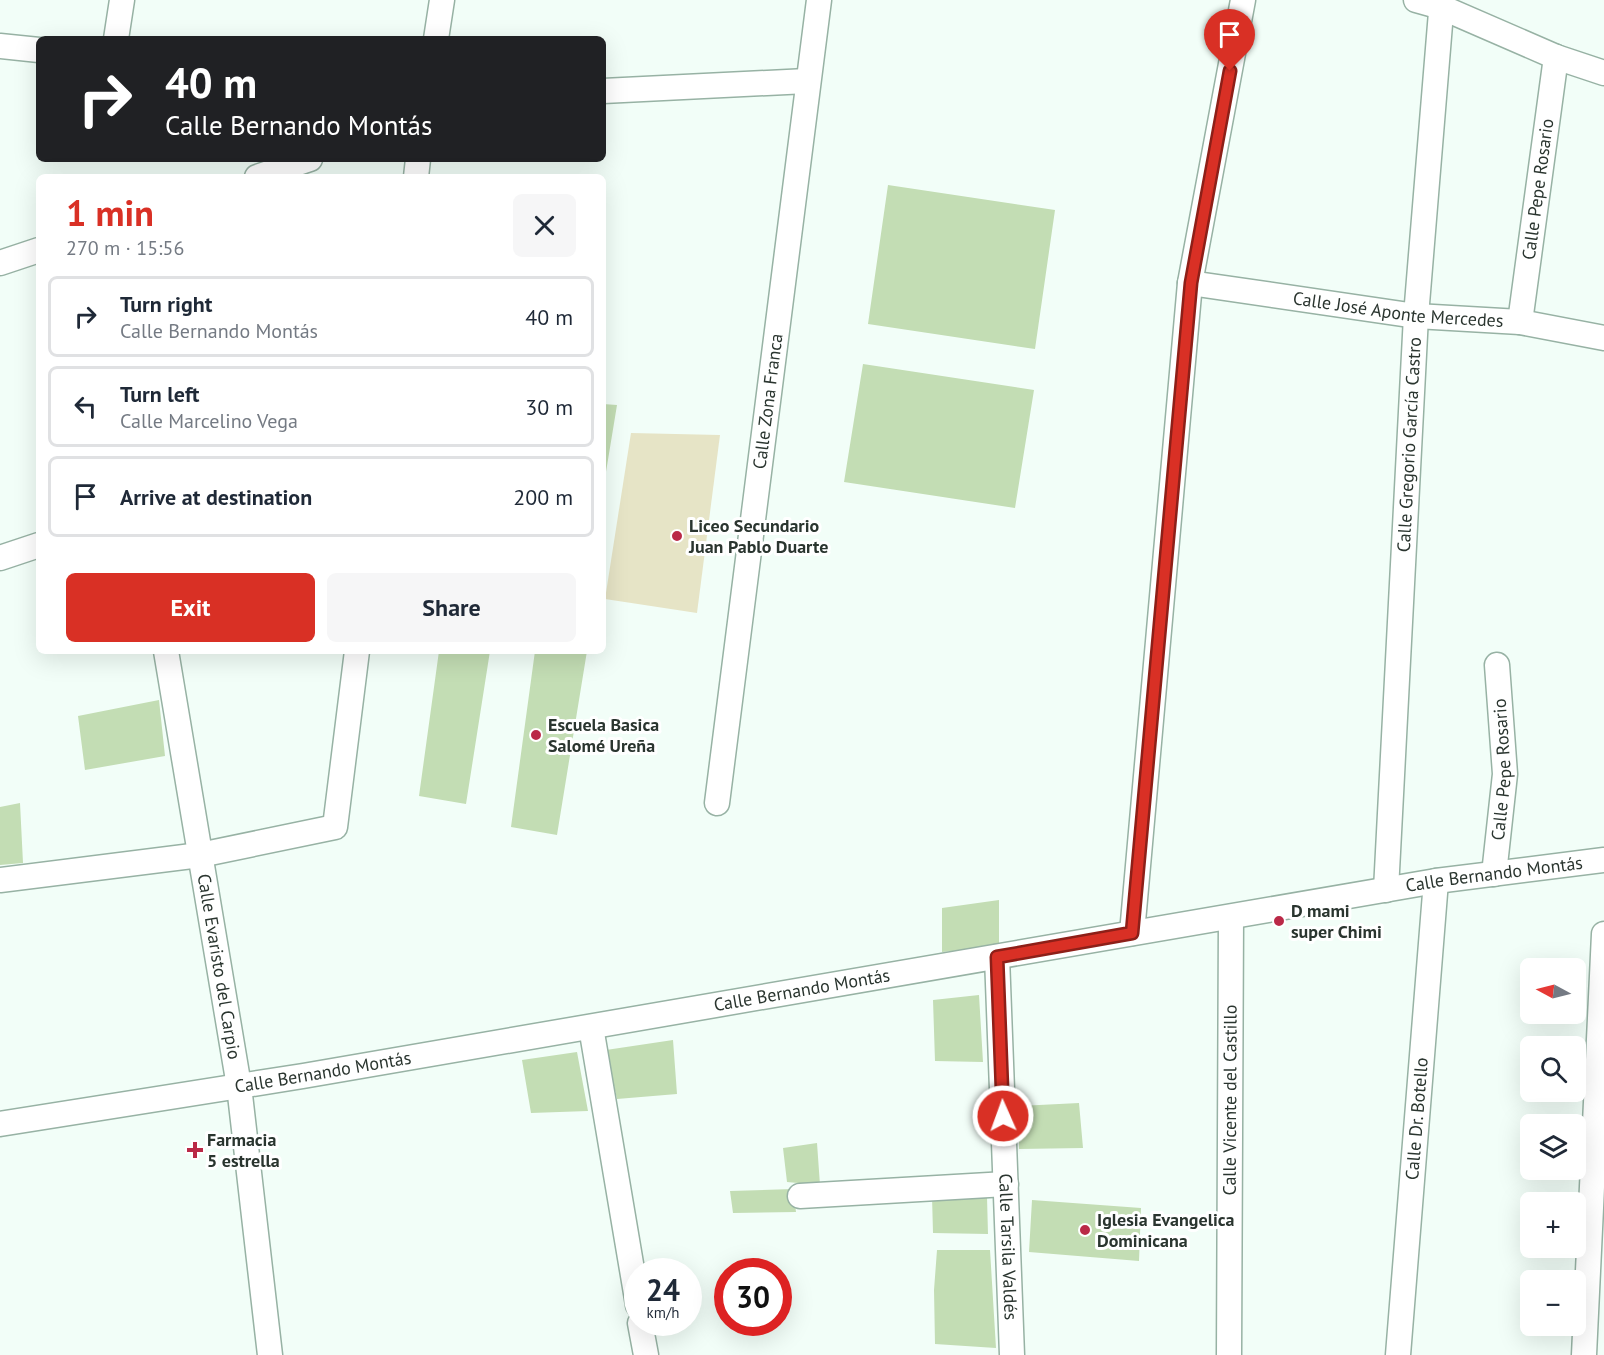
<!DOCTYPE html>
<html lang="en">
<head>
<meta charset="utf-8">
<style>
	body { margin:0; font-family:"PT Sans",sans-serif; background:#f6f6f7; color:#1f2937; height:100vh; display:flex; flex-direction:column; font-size:22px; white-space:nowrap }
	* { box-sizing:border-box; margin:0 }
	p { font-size:20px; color:#747a83 }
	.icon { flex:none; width:33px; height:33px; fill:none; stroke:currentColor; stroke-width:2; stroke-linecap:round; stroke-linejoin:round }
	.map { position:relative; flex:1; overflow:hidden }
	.side { position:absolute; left:36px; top:174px; width:570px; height:480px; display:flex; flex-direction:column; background:#fff; border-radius:9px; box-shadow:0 6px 24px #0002 }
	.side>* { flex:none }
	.guide { position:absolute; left:36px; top:36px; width:570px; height:126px; border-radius:9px; box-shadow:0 6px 24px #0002; background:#202124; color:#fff; overflow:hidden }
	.needle { width:39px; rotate:277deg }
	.tools { position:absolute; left:1520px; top:958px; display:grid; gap:12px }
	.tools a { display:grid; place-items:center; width:66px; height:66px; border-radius:9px; background:#fff; box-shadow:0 6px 24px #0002; font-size:30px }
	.speed { position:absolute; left:624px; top:1258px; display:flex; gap:12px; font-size:30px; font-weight:700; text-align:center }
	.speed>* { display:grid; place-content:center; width:78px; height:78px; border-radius:50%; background:#fff; box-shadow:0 6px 24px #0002; line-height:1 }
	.speed small { font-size:15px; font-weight:400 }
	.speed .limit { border:9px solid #d22; background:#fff; color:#111 }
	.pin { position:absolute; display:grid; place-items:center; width:51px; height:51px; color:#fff; margin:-62px -26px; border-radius:50% 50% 50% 0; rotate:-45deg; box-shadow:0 0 6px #0007 }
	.pin .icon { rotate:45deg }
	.me { position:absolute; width:66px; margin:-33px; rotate:358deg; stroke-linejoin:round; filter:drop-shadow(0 0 4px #0008) }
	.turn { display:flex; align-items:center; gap:21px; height:126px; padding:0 30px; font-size:27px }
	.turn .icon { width:78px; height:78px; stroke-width:2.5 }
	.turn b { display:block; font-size:42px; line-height:51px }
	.round { display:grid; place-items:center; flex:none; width:63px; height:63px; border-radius:9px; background:#f6f6f7 }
	.summary { display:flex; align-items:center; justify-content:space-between; height:102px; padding:0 30px }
	h1 { font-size:36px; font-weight:800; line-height:45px; color:#d93025 }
	.action { display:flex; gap:12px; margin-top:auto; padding:12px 30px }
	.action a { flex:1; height:69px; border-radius:9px; background:#d93025; color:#fff; font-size:24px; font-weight:800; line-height:69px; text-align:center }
	.action a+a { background:#f6f6f7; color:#1f2937 }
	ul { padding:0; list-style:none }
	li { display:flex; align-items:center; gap:18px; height:81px; margin:0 12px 9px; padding:0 18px; border:3px solid #e0e1e3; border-radius:9px }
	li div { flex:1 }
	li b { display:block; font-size:22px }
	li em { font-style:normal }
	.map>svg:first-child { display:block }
</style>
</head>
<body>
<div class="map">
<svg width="1604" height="1355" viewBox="0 0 1604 1355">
	<rect width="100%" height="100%" fill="#f2fef8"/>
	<path fill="#e6e4c6" d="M631 433 720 435 697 613 605 599Z"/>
	<path fill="#c3ddb4" d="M888 185 1055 210 1035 349 868 324Z
		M863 364 1034 390 1015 508 844 482Z
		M603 404 617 405 604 484H603Z
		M439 651H490L466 804 419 796Z
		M535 651H587L557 835 511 827Z
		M159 700 165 756 85 770 78 716Z
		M20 803 23 863 0 865V807Z
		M999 900V947L942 952V908Z
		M979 995 983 1062 935 1061 933 1000Z
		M673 1040 677 1094 617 1099 606 1050Z
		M577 1052 588 1111 531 1113 522 1060Z
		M1079 1103 1083 1148 1019 1149V1106Z
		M817 1143 820 1185 787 1182 783 1148Z
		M793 1189 796 1212 733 1213 730 1191Z
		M932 1196 987 1197 988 1234 933 1233Z
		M1032 1200 1141 1208 1139 1261 1029 1252Z
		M937 1250H990L996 1348 935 1344 934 1290Z"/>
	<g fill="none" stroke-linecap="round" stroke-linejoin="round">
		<defs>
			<g id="minor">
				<path d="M1416 0 1441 7 1556 57 1604 73"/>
				<path d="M116 39 122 0"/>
				<path d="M436 39 442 0"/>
				<path d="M0 46 39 50"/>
				<path d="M603 91 807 81"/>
				<path d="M257 177 310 159"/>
				<path d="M416 177 418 159"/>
				<path d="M0 263 39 250"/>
				<path id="s1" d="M1190 283 1416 316 1520 322 1604 338"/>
				<path id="s2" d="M1520 322 1556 57"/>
				<path d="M0 558 39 545"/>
				<path id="s3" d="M166 651 239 1086 270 1355"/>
				<path id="s4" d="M717 803 819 0"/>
				<path id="s5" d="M1494 874 1505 774 1497 665"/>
				<path d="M0 880 200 855 335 827 357 651"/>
				<path id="s6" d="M1386 890 1416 316 1442 0"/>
				<path d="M1132 933 1190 283 1243 0"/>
				<path id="s7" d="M997 957 1012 1355"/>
				<path d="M591 1027 638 1305"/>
				<path id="s8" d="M0 1124 303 1076 1436 881 1604 860"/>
				<path d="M800 1196 1006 1184"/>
				<path d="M640 1323 646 1355"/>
				<path id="s9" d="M1229 1355 1231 917"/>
				<path id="s10" d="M1398 1355 1436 881"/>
				<path d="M1584 1355 1604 934"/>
			</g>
		</defs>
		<use href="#minor" stroke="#97b2a4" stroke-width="27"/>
		<use href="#minor" stroke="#fff" stroke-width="24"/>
	</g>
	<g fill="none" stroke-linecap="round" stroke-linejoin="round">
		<defs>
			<path id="route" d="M1003 1116 997 957 1132 933 1191 283 1230 71"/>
		</defs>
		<use href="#route" stroke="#8d1f18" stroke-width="15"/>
		<use href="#route" stroke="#d93025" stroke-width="10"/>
	</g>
	<g fill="#ba2947" stroke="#fff" stroke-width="2">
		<circle cx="677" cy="536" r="6"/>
		<circle cx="536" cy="735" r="6"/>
		<circle cx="1279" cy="921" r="6"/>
		<path d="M192 1141h6v6h6v6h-6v6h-6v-6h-6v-6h6z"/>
		<circle cx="1085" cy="1230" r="6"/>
	</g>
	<g text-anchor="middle" stroke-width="6" stroke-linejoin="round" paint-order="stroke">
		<g font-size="18" fill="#2a352f" stroke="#fff">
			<text dy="6" stroke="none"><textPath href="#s2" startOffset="134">Calle Pepe Rosario</textPath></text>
			<text dy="6" stroke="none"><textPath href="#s1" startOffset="210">Calle José Aponte Mercedes</textPath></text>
			<text dy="6" stroke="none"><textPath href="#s4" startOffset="405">Calle Zona Franca</textPath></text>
			<text dy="6" stroke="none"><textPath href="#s6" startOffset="446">Calle Gregorio García Castro</textPath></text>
			<text dy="6" stroke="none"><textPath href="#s5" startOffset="105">Calle Pepe Rosario</textPath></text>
			<text dy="6" stroke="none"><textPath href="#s8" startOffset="1515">Calle Bernando Montás</textPath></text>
			<text dy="6" stroke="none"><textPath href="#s3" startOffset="320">Calle Evaristo del Carpio</textPath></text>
			<text dy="6" stroke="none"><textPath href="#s8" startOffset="813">Calle Bernando Montás</textPath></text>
			<text dy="6" stroke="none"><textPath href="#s8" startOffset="327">Calle Bernando Montás</textPath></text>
			<text dy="6" stroke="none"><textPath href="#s9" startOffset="255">Calle Vicente del Castillo</textPath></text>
			<text dy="6" stroke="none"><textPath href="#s10" startOffset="237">Calle Dr. Botello</textPath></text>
			<text dy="6" stroke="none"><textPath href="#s7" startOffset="290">Calle Tarsila Valdés</textPath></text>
		</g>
		<g font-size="18" font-weight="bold" fill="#2a352f" stroke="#fff" text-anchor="start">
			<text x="689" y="532">Liceo Secundario<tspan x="689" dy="21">Juan Pablo Duarte</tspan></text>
			<text x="548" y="731">Escuela Basica<tspan x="548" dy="21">Salomé Ureña</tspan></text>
			<text x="1291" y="917">D mami<tspan x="1291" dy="21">super Chimi</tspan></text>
			<text x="207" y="1146">Farmacia<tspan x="207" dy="21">5 estrella</tspan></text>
			<text x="1097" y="1226">Iglesia Evangelica<tspan x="1097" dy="21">Dominicana</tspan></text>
		</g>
	</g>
</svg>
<div class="tools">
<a><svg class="needle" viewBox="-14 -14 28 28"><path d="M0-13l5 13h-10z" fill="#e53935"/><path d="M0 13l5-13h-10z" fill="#747a83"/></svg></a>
<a><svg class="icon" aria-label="search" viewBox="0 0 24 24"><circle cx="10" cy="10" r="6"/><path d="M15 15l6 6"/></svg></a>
<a><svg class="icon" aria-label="layers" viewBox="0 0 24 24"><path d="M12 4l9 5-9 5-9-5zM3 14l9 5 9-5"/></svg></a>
<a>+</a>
<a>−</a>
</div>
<div class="speed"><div>24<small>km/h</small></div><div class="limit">30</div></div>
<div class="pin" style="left:1230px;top:71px;background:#d93025"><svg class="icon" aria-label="arrive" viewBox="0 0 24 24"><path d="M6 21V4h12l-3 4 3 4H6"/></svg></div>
<svg class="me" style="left:1003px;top:1116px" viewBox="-20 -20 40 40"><circle r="17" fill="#d93025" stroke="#fff" stroke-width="3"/><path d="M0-11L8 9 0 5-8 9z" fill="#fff"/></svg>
<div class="guide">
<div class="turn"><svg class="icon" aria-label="right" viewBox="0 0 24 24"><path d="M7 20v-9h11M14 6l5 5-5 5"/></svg><div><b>40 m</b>Calle Bernando Montás</div></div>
</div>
<section class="side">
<div class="summary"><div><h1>1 min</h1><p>270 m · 15:56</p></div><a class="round"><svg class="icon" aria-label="close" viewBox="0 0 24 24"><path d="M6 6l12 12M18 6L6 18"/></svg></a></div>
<ul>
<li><svg class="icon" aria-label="right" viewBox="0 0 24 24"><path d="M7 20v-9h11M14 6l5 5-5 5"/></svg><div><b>Turn right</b><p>Calle Bernando Montás</p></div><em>40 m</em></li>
<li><svg class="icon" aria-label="left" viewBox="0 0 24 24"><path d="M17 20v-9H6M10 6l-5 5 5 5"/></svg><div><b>Turn left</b><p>Calle Marcelino Vega</p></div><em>30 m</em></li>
<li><svg class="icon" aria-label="arrive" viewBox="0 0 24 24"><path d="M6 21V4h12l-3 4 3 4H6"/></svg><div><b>Arrive at destination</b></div><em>200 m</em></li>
</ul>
<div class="action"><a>Exit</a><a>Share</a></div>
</section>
</div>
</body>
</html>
